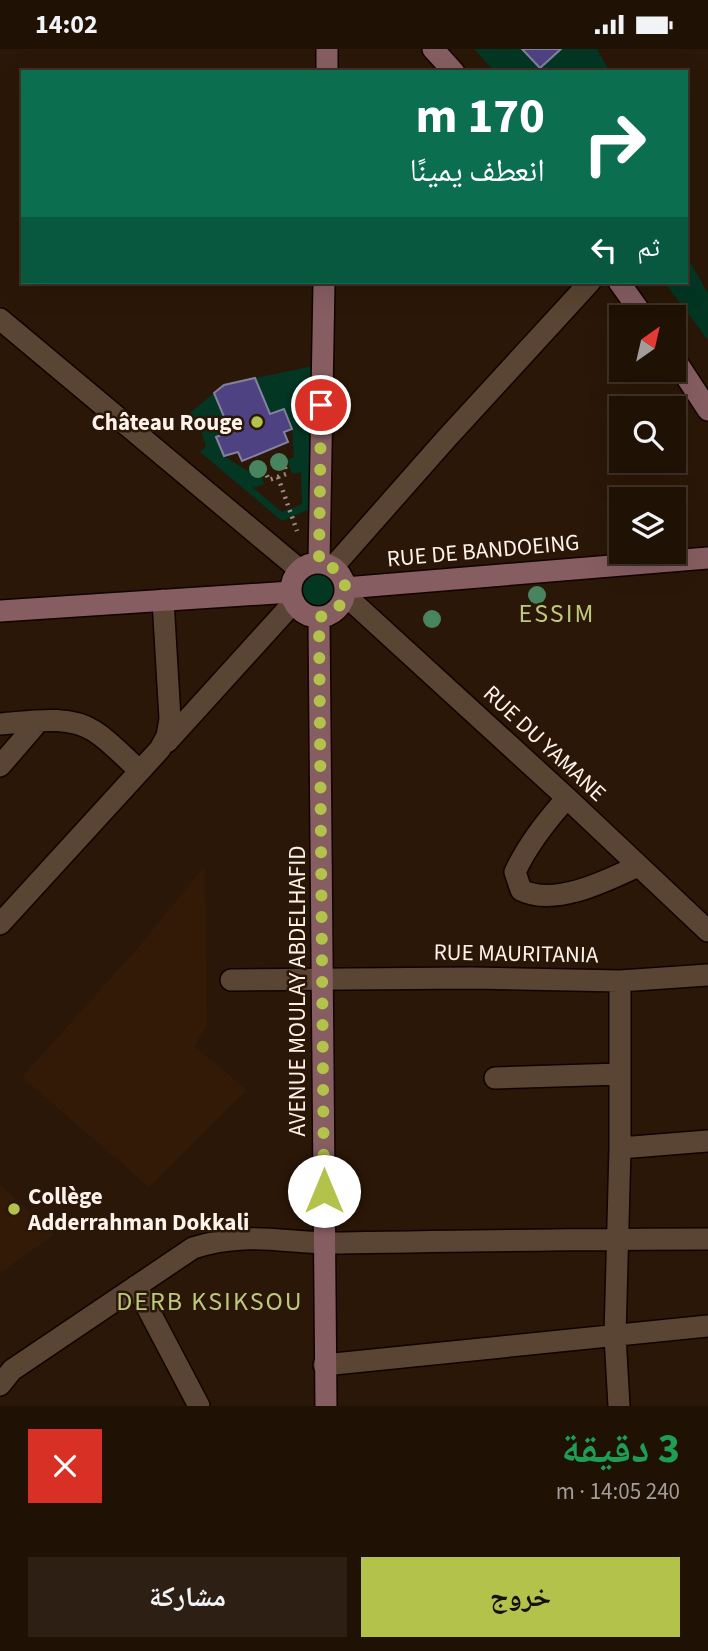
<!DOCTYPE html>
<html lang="ar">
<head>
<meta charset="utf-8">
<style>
	body { margin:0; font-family:"Source Sans 3","Noto Naskh Arabic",sans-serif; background:#2d1f13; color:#f1f3f6; direction:rtl; height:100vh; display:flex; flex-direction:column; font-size:26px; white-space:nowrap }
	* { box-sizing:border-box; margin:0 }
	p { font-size:23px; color:#a29d9a }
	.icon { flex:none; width:38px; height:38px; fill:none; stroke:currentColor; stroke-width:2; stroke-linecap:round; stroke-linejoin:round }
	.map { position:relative; height:1357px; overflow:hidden; direction:ltr }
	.details { display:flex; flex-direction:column; background:#201105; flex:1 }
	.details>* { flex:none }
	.top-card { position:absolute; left:21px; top:21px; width:667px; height:214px; border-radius:0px; box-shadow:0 7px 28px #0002,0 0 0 2px #3d3127; direction:rtl; background:#0b6e4f; color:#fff; overflow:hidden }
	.needle { width:46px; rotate:34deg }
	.controls { position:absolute; left:609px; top:256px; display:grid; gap:14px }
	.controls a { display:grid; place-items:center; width:77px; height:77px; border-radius:0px; background:#201105; box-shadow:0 7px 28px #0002,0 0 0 2px #3d3127; font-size:35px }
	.pin { position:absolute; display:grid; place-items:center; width:60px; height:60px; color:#fff; margin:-30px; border:4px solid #fff; border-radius:50%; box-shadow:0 2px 7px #0007 }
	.me { position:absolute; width:77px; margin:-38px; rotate:0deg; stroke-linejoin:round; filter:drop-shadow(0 0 5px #0008) }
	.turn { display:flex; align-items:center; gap:24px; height:147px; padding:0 28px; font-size:32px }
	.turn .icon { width:91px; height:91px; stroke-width:2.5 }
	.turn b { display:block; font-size:49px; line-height:60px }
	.then { display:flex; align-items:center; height:66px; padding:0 28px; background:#0003; gap:14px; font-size:26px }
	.round { display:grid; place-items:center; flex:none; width:74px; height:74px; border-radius:0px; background:#2d1f13 }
	.headline { display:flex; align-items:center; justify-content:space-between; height:119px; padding:0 28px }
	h1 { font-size:42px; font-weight:700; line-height:52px; color:#1e9e55 }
	.button { display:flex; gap:14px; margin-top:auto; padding:14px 28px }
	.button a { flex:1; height:80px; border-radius:0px; background:#b3c24b; color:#111; font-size:28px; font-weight:700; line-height:80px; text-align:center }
	.button a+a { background:#2d1f13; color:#f1f3f6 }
	.status { display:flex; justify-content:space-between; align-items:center; height:49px; padding:0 35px; background:#201105; direction:ltr }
	.status svg { height:19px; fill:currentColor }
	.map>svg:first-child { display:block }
</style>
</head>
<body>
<div class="status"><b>14:02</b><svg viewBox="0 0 49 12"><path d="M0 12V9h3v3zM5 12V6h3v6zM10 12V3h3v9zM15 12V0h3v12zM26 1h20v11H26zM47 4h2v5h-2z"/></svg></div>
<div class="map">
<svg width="708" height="1357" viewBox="0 0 708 1357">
	<rect width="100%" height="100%" fill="#2a1707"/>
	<path fill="#331a06" d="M205 817 207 977 194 997 247 1041 149 1138 22 1028 137 900Z
		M0 1136 55 1185 0 1224Z"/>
	<path fill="#033623" d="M474 0H597L610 23H495Z
		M686 206 708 244V291L664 233H686Z
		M313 317 310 460 282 472 200 403 206 397 200 379 201 375 194 374 186 367 214 344 230 382 216 388 224 407 251 424 260 422 264 435 253 439 282 463 302 455 301 423 292 425 287 411 294 408 292 380 284 360 270 365 255 329Z
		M296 541a22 22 0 1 1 44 0a22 22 0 1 1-44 0Z"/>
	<path fill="#4e4283" stroke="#84819c" stroke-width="2" d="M522 0H561L540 19Z
		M255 329 270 365 284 360 292 380 284 383 288 393 242 412 238 403 224 407 216 388 230 382 214 344 224 336Z"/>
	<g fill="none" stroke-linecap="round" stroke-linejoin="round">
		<defs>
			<path id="street" d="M0 270 300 521
				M333 518 446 390 590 233
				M345 546 567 749 708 882
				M0 675C29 673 68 665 94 682 110 692 125 709 140 722
				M167 693 294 553
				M0 717 38 673
				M567 749C547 771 528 795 515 823L521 841C555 858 606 832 638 817
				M0 875 160 700 167 687 170 670 163 551
				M231 931 472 929 620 932 708 926
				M495 1029 620 1025
				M620 1099 708 1092
				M136 1237 199 1357
				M324 1316 708 1277
				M0 1336 12 1321 193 1199C248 1181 285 1195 340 1194 463 1192 585 1190 708 1190
				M619 1357 615 1287 620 1099V932"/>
			<path id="secondary" d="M433 0 454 23
				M327 23V0
				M619 233 644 268
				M674 309 708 361
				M319 514 324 233
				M291 541a27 27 0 1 1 54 0a27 27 0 1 1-54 0Z
				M345 539 708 509
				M0 562 291 543
				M319 568 326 1357"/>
		</defs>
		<use href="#street" stroke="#120300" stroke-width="24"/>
		<use href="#secondary" stroke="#120300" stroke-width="24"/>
		<path stroke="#9a8b80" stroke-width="4.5" stroke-dasharray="2 5" stroke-linecap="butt" d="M264 420 269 431 286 425 284 412
			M278 428 297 482"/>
		<use href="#street" stroke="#5a4433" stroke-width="21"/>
		<use href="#secondary" stroke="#865e62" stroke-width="21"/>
	</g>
	<g fill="#498460">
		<circle cx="279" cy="413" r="9"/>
		<circle cx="258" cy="420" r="9"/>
		<circle cx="537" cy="546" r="9"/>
		<circle cx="432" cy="570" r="9"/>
	</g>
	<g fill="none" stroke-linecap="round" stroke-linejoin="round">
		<path stroke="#b3c24b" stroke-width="12" stroke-dasharray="0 21.6" d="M321 356 319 514C354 520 354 561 319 568L324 1142"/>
	</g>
	<g fill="#b3c24b" stroke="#2a1707" stroke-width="2.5">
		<circle cx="257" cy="373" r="7"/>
		<circle cx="14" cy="1160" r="7"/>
	</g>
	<g text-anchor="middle" stroke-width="5" stroke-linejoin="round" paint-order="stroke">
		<g font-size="23" font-weight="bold" fill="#fef2eb" stroke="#2a1707" text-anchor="end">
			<text x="243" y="381">Château Rouge</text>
			<text x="28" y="1155" text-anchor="start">Collège<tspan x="28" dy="26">Adderrahman Dokkali</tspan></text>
		</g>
		<g font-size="23" fill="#fef2eb" stroke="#2a1707">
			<text transform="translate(483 501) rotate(-5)" y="8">RUE DE BANDOEING</text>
			<text transform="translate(545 694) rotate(43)" y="8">RUE DU YAMANE</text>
			<text transform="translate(516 904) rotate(1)" y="8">RUE MAURITANIA</text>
			<text transform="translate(297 942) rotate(-90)" y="8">AVENUE MOULAY ABDELHAFID</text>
		</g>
		<g font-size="26" letter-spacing="2" fill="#bdc97d" stroke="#2a1707">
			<text x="557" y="573">ESSIM</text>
			<text x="210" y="1261">DERB KSIKSOU</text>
		</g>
	</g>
</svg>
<div class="controls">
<a><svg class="needle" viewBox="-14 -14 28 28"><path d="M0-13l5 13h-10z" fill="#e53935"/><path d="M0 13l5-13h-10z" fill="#a29d9a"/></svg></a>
<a><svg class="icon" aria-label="search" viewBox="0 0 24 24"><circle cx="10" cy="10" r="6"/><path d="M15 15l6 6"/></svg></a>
<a><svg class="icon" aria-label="layers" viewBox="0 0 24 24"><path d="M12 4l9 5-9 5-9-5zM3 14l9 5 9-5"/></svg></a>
</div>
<div class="pin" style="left:321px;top:356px;background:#d93025"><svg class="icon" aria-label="arrive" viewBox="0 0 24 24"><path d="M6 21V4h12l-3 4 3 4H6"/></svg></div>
<svg class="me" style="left:324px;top:1142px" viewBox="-20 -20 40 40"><circle r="19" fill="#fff"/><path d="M0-13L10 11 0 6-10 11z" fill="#b3c24b"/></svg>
<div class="top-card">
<div class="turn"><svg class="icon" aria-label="right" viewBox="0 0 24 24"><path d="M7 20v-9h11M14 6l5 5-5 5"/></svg><div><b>170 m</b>انعطف يمينًا</div></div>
<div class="then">ثم<svg class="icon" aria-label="left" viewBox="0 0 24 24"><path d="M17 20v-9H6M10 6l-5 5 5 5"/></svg></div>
</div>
</div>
<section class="details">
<div class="headline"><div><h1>3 دقيقة</h1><p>240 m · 14:05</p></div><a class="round" style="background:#d93025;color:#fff"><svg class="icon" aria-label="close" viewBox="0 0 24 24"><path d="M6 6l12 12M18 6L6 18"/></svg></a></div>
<div class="button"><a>خروج</a><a>مشاركة</a></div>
</section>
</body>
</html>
